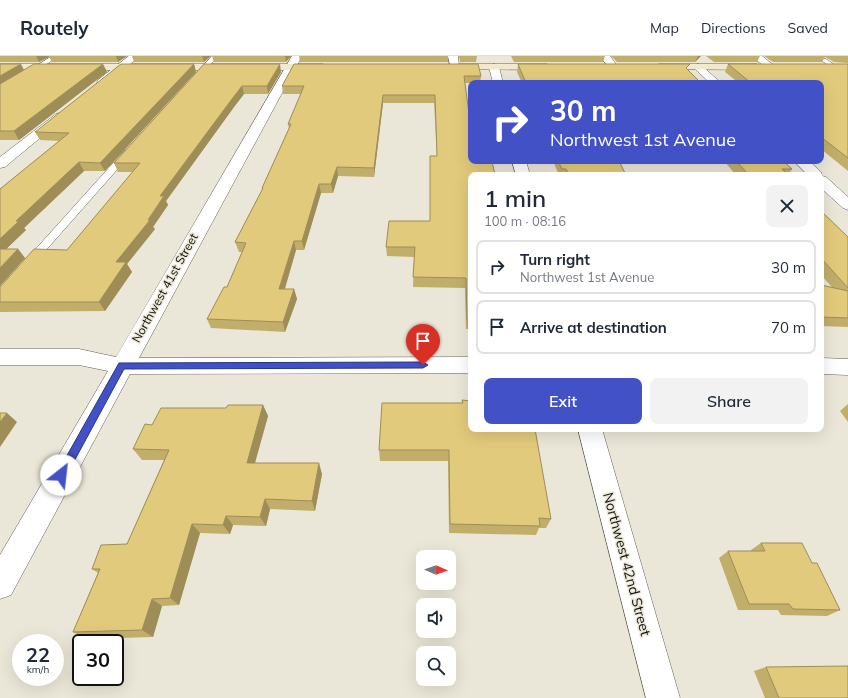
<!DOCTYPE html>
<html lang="en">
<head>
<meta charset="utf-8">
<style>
	body { margin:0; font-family:Mulish,sans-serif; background:#f2f2f3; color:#1f2937; height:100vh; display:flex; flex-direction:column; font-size:15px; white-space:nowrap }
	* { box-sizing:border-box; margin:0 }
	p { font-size:13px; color:#747a83 }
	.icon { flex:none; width:22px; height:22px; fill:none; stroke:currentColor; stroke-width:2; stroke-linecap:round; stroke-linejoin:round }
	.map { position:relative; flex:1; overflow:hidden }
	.sheet { position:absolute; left:468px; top:116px; width:356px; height:260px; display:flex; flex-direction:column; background:#fff; border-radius:8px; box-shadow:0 4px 16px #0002 }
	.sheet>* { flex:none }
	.guide { position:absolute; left:468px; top:24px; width:356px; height:84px; border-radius:8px; box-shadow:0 4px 16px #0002; background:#4251c5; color:#fff; overflow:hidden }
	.needle { width:26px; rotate:92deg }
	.buttons { position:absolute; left:416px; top:494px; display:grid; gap:8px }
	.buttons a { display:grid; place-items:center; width:40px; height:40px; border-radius:8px; background:#fff; box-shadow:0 4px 16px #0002; font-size:20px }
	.speed { position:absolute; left:12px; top:578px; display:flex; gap:8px; font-size:20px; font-weight:700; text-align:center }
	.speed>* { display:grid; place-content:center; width:52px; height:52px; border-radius:50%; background:#fff; box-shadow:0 4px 16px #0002; line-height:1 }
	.speed small { font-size:10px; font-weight:400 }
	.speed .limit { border:2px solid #111; border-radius:6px; background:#fff; color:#111 }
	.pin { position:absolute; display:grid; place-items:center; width:34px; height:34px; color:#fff; margin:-41px -17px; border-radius:50% 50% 50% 0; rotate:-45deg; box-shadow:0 0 4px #0007 }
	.pin .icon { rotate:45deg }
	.me { position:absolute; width:44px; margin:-22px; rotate:29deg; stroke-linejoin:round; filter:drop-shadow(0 0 3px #0008) }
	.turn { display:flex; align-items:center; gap:14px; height:84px; padding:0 16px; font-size:18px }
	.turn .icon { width:52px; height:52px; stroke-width:2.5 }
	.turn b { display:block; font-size:28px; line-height:34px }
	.round { display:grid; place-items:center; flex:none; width:42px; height:42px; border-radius:8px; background:#f2f2f3 }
	.summary { display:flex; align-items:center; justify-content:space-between; height:68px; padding:0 16px }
	h1 { font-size:24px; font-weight:600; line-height:30px }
	.action { display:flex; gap:8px; margin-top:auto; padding:8px 16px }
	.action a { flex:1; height:46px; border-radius:8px; background:#4251c5; color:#fff; font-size:16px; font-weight:600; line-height:46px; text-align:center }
	.action a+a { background:#f2f2f3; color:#1f2937 }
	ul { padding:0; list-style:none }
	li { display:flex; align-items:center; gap:12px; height:54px; margin:0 8px 6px; padding:0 8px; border:2px solid #e0e1e3; border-radius:8px }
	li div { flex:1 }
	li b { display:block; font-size:15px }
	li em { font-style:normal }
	header { display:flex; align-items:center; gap:24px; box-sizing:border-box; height:56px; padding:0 20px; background:#fff; border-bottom:1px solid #e0e1e3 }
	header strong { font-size:19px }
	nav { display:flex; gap:22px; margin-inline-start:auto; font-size:14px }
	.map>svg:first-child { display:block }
</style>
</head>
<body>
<header>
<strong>Routely</strong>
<nav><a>Map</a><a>Directions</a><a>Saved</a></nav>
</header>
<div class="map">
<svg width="848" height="642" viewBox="0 0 848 642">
	<rect width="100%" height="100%" fill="#ebe7d8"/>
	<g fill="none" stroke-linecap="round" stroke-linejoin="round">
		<defs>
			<path id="lane" d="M52 0H59L0 38V33Z
				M212 0H218L197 23H193V21Z
				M822 3H826L838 11 833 12 822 5Z
				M127 94 130 95 131 97 130 99 32 210H24L22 208 24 206 124 95Z"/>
			<path id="street" d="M129 0H140L106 28H98L97 26 98 24Z
				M292 0H302L139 302 471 301V317L130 318 11 539 0 543V499L108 315 79 309H0V293H79L116 301Z
				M448 0H458L459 11 457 13H451Z
				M600 0H610L618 11 616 13H610Z
				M751 0H762L776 11 771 14 768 13Z
				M494 8 499 11 503 27H493L489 11Z
				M698 8 701 9 721 27H710L693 11Z
				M60 57 64 58 66 60 64 62 5 111 0 112V101L56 58Z
				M512 105H526L530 119H516Z
				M794 105H809L821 116 822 120 826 121 848 141V154L843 152 821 132V119H808Z
				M821 302 848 303V319L821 318Z
				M578 373H602L680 642H646Z"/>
			<path id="secondary" d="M0 8H323L328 11 323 14H0Z
				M449 8H547L552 11 547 14 446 13 444 11Z
				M659 8H757L762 11 757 14 656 13 654 11Z"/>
		</defs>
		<use href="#lane" stroke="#625e52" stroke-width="1"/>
		<use href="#street" stroke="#625e52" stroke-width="1"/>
		<use href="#secondary" stroke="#625e52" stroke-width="1"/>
		<use href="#lane" fill="#fff" fill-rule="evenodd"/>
		<use href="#street" fill="#fff" fill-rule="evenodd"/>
		<use href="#secondary" fill="#f2e9cd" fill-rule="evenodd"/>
	</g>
	<path fill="#c2ae6b" d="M0 0H127L118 6H52L49 1 39 6H0Z
		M132 0H211L204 6H134Z
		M212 0H291L286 6H214Z
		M299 0H448V6H300Z
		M459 0H477L476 6H460Z
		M511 0H605L603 6H514Z
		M611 0H701L695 6H617Z
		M706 0H760L757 6H714Z
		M764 0H848V7L834 6 825 1 822 6H773Z
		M0 8 24 14 107 16 19 84H0Z
		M194 8 196 16 105 115H84L24 172 26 174 6 193H18L25 202 0 230V133L59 85 40 84 35 76Z
		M204 8 281 16 268 38H244L234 51 166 145 168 149 153 171 155 173 127 208 132 216 105 255 0 256V231L67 194 133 116H118L114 107Z
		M294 8 481 20 480 27H465L471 119V273H466L465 232 413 231 414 201 387 200 386 191 430 165 437 100 434 47H383L374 121 338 120 333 137H321L304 194H296L285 233H294L297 243 285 276 211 272 207 263 227 231 242 196H239L235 186 262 134V132L289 73 288 68 301 38H283L282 30Z
		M518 8 688 14 701 27H522L517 16Z
		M728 8H848V115L821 93V27H739L725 16Z
		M553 105H619L626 119H559Z
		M724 105H783L792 113 788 119H736Z
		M821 155 848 181V271L821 270V229L832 231 821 219Z
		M462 344 551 463 546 472H539L536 479 449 477 448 405H380L379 394 462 347Z
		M848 348V366L840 355Z
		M263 349 268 360 255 407 322 418 315 455 270 453 266 470 233 469 230 478 200 477 179 549 162 550 153 581 87 583 73 576 98 517 92 513 127 488 164 404H142L133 393 152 369 226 352Z
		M761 487 812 507 840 554 827 560 781 559 778 554H738L719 502 728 495H751V494Z
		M766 611 848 642H765L754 615Z"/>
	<path fill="#9e8d57" d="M36 0H48L49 1 39 6Z
		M116 0H127L118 6Z
		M202 0H211L204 6Z
		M285 0H291L286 6Z
		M698 0H701L695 6Z
		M21 8 25 16 0 31V20Z
		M103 8 107 16 19 84 14 75Z
		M194 8 196 16 105 115 100 107Z
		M280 8 281 16 268 38 267 30Z
		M242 30 244 38 234 51 166 145 168 149 153 171 155 173 127 208 132 216 105 255 99 246 116 206 148 164 160 140 232 43Z
		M383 39V47L374 121V112Z
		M79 106 84 115 24 172 26 174 0 199V183L16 165Z
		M337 111 338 120 333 137 331 128Z
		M319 128 321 137 304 194 302 185Z
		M294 185 296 194 282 242 279 233Z
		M18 193 25 202 0 230V212Z
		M294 233 297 243 285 276 283 266Z
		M263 349 268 360 252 417 247 407Z
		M7 357 17 366 0 391V366Z
		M319 407 322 418 315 455 312 445Z
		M265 443 270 453 266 470 260 461Z
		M226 460 233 469 230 478 223 469Z
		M192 468 200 477 179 549 170 542Z
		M152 543 162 550 153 581 142 574Z"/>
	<path fill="#e2ca7c" stroke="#9e8d57" d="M0 8H21L0 20Z
		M34 8H103L14 75H0V28Z
		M121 8H194L100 107 79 106 16 165H19L0 183V133L69 77 35 76Z
		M204 8H280L267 30H242L232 43 160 140H164L148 164H150L116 206H126L99 246H0V231L34 193 67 194 140 107H114Z
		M294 8H478L481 20H464L470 65H471V105H492L495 119H471V264H467L466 222 413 221 415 191H386L389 165H430V100H437L435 39H383L374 112 337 111 331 128H319L302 185H294L279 233H294L283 266 207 263 224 231H227L246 187 235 186 263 132H262L291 68H288L304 30H282Z
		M518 8H690L686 12 701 27H526Z
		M728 8H848V102L821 81V27H751Z
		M558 105H619L626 119H569L566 113H562Z
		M736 105H783L792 113H782L788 119H749Z
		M821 155 848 181V232L821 202Z
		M0 193H18L0 212Z
		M821 229 848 235V262L821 261Z
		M462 344 471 345V373H535L551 463 539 462 540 470 450 468 449 394H379L382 347H463Z
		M228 349H263L247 407H319L312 445 265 443 260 461 226 460 223 469 192 468 170 542 152 543 142 574 73 576 100 513H92L101 489 127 488 169 394 133 393 145 368 152 369 161 352H226Z
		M0 357H7L0 366Z
		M761 487H802L812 507H817L840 554 793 553 789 548H749L728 495H765Z
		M848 610V642H779L766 611Z"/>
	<path fill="#4251c5" stroke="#2b3580" d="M423 306 428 309 423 312 124 313 65 422 61 424 57 422 56 419 119 307Z"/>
	<g text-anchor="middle" stroke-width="3" stroke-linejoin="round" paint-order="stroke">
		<g font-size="12" fill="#13120d" stroke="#ebe7d8">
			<text transform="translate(165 232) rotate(-61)" y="4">Northwest 41st Street</text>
		</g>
		<g font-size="14" fill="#13120d" stroke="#ebe7d8">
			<text transform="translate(627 508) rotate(75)" y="5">Northwest 42nd Street</text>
		</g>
	</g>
</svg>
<div class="buttons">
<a><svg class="needle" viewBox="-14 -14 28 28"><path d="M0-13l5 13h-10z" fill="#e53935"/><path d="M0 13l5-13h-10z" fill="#747a83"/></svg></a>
<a><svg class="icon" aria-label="sound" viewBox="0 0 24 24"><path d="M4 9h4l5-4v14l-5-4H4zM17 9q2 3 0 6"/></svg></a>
<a><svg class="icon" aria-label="search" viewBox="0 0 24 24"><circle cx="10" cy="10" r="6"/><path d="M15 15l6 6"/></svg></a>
</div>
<div class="speed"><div>22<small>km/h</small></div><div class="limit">30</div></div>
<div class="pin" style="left:423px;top:309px;background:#d93025"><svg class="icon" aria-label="arrive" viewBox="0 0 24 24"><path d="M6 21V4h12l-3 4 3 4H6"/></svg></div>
<svg class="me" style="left:61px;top:419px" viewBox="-20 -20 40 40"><circle r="19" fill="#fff"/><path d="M0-13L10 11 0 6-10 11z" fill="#4251c5"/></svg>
<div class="guide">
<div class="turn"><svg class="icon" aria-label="right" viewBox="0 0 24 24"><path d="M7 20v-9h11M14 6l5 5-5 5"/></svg><div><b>30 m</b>Northwest 1st Avenue</div></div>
</div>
<section class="sheet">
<div class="summary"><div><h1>1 min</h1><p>100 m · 08:16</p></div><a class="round"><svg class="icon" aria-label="close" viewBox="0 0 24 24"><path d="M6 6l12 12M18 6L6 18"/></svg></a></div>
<ul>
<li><svg class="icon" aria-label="right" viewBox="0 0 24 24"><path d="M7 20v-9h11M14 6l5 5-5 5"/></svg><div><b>Turn right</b><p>Northwest 1st Avenue</p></div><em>30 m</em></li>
<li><svg class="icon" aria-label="arrive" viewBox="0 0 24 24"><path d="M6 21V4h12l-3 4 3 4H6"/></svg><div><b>Arrive at destination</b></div><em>70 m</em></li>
</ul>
<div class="action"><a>Exit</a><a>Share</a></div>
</section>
</div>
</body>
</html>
